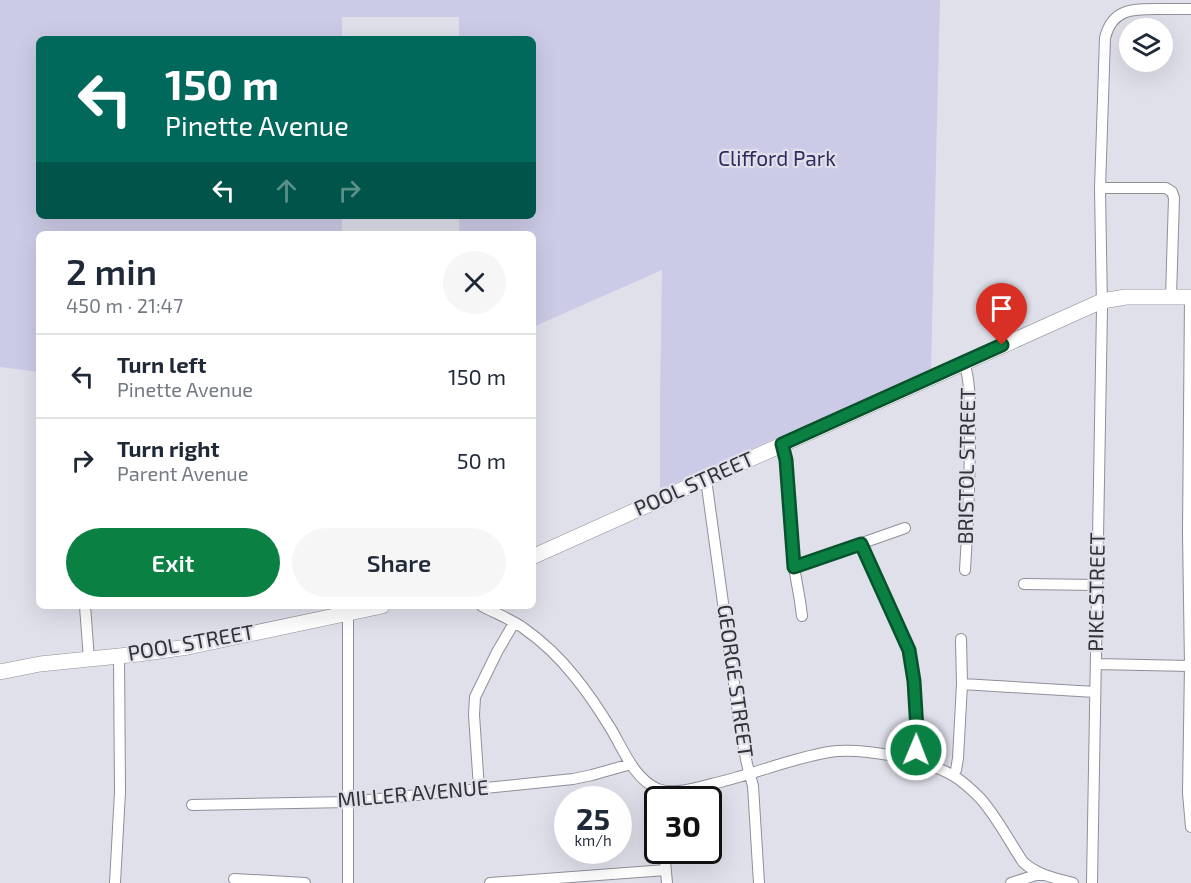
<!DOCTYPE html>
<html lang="en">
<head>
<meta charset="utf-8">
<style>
	body { margin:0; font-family:"Exo 2",sans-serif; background:#f6f6f7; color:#1f2937; height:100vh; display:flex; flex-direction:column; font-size:22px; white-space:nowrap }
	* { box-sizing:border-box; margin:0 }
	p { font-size:20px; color:#747a83 }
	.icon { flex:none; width:33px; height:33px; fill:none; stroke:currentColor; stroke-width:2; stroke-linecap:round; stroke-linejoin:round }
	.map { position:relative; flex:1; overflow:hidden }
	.sheet { position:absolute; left:36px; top:231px; width:500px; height:378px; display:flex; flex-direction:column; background:#fff; border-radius:9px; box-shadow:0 6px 24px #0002 }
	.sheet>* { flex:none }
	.hud { position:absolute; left:36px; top:36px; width:500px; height:183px; border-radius:9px; box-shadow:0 6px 24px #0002; background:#00695c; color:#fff; overflow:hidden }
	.buttons { position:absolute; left:1119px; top:18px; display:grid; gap:12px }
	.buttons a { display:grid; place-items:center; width:54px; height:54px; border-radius:50%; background:#fff; box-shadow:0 6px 24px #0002; font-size:30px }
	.speed { position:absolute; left:554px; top:786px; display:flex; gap:12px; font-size:30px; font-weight:700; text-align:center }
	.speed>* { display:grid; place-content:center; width:78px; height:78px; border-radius:50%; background:#fff; box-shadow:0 6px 24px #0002; line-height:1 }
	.speed small { font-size:15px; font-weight:400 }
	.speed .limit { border:3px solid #111; border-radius:9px; background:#fff; color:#111 }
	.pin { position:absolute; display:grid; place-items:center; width:51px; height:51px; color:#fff; margin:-62px -26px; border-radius:50% 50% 50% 0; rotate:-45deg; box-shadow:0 0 6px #0007 }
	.pin .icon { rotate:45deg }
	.me { position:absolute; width:66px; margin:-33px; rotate:1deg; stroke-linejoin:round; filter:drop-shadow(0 0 4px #0008) }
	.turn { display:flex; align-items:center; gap:21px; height:126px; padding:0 30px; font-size:27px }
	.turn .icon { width:78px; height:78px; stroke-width:2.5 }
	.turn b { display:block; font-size:42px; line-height:51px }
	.lanes { display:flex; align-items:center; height:57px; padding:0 30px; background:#0003; justify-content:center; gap:30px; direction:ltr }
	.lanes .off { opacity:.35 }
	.round { display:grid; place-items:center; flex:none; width:63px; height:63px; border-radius:32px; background:#f6f6f7 }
	.headline { display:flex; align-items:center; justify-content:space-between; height:102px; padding:0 30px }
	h1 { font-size:36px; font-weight:600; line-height:45px }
	.button { display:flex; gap:12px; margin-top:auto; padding:12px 30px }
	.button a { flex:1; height:69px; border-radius:36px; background:#0b8043; color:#fff; font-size:24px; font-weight:600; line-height:69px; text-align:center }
	.button a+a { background:#f6f6f7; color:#1f2937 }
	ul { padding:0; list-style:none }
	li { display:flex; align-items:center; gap:18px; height:84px; padding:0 30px; border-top:2px solid #e0e1e3 }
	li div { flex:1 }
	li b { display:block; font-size:22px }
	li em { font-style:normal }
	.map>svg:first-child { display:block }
</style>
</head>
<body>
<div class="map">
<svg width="1191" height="883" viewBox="0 0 1191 883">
	<rect width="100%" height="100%" fill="#e0e0eb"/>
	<path fill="#cbcbe7" d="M0 0H940L931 369 660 490V398L662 270 533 327 532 234H459V216H532V39H459V17H342V39H39V216H342V234H39V372L0 367Z"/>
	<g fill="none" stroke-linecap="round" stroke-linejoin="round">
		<defs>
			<path id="minor" d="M1100 188H1166L1172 192 1174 198 1171 296
				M1190 297 1188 533 1190 666 1188 793 1191 827
				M964 362C971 384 970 408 970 431 970 477 968 523 965 570
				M782 444 786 460 794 567 800 601 802 616
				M706 479 740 727 747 764 753 786 759 883
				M861 544 909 650 914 681 915 699 917 730 915 762
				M794 567 905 528
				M1024 584 1097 585
				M85 606 89 659
				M482 606C495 613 510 619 522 627 542 641 560 658 575 677 588 693 600 711 611 729 623 749 634 779 658 789 676 796 706 785 724 781 759 772 794 758 829 752 861 747 924 759 952 775 963 781 972 790 980 798 997 817 1009 841 1023 862 1037 875 1055 878 1073 883
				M348 613V883
				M1096 664 1190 666
				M962 684 1095 692
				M952 775 956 770 958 758 962 684 961 639
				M479 788 474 715 475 697 497 652 514 623
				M192 805 349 802 573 779 592 775 631 764
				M664 850 667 883
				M234 879 305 883
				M115 883 120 792 119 656
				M490 883 666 870
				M1011 883 1036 875H1043
				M1092 883 1102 308 1100 188 1105 38C1112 9 1132 9 1157 9 1168 9 1180 9 1191 9"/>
			<path id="secondary" d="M532 557 1102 301 1126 297H1191
				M0 672 40 664 139 654 188 647 382 606"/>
		</defs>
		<use href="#minor" stroke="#8f8f9a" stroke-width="12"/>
		<use href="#secondary" stroke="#8f8f9a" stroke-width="16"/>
		<use href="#minor" stroke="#fff" stroke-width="10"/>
		<use href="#secondary" stroke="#fff" stroke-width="15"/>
	</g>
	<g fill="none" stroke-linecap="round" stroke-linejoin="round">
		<defs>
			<path id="route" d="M916 750 917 730 914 681 909 650 861 544 794 567 786 460 782 444 1002 345"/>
		</defs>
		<use href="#route" stroke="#07532c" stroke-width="15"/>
		<use href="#route" stroke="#0b8043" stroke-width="10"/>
	</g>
	<g text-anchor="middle" stroke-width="4.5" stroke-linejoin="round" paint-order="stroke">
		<g font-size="21" fill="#322b61" stroke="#e0e0eb">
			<text x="777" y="166">Clifford Park</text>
		</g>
		<g font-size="21" fill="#313136" stroke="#e0e0eb">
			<text transform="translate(967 466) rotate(-89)" y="7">BRISTOL STREET</text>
			<text transform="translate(694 484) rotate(-24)" y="7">POOL STREET</text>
			<text transform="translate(1097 592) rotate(-89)" y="7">PIKE STREET</text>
			<text transform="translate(191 643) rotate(-10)" y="7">POOL STREET</text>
			<text transform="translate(735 681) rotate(82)" y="7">GEORGE STREET</text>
			<text transform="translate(413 794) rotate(-5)" y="7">MILLER AVENUE</text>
		</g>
	</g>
</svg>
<div class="buttons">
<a><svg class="icon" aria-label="layers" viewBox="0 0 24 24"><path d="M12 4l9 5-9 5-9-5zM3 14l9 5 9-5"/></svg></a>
</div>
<div class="speed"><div>25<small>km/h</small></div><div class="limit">30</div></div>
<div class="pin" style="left:1002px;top:345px;background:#d93025"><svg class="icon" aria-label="arrive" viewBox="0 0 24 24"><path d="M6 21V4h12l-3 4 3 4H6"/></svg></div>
<svg class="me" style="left:916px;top:750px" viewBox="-20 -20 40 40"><circle r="17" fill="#0b8043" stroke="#fff" stroke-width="3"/><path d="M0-11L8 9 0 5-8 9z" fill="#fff"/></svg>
<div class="hud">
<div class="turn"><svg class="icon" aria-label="left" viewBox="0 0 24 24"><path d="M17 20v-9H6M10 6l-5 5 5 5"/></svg><div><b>150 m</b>Pinette Avenue</div></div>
<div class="lanes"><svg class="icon" aria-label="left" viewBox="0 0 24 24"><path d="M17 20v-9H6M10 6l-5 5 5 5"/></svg><svg class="icon off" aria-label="ahead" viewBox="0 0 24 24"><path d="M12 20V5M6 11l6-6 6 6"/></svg><svg class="icon off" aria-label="right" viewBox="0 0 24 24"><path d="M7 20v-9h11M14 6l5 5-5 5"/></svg></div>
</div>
<section class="sheet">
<div class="headline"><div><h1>2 min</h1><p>450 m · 21:47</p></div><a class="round"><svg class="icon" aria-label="close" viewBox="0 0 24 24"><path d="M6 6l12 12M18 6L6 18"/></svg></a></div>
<ul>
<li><svg class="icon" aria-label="left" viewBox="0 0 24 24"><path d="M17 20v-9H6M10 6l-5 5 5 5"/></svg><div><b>Turn left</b><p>Pinette Avenue</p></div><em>150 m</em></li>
<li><svg class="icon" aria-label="right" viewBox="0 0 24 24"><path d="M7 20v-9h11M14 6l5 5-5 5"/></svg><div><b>Turn right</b><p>Parent Avenue</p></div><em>50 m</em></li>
</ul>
<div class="button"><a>Exit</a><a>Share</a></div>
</section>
</div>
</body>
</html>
